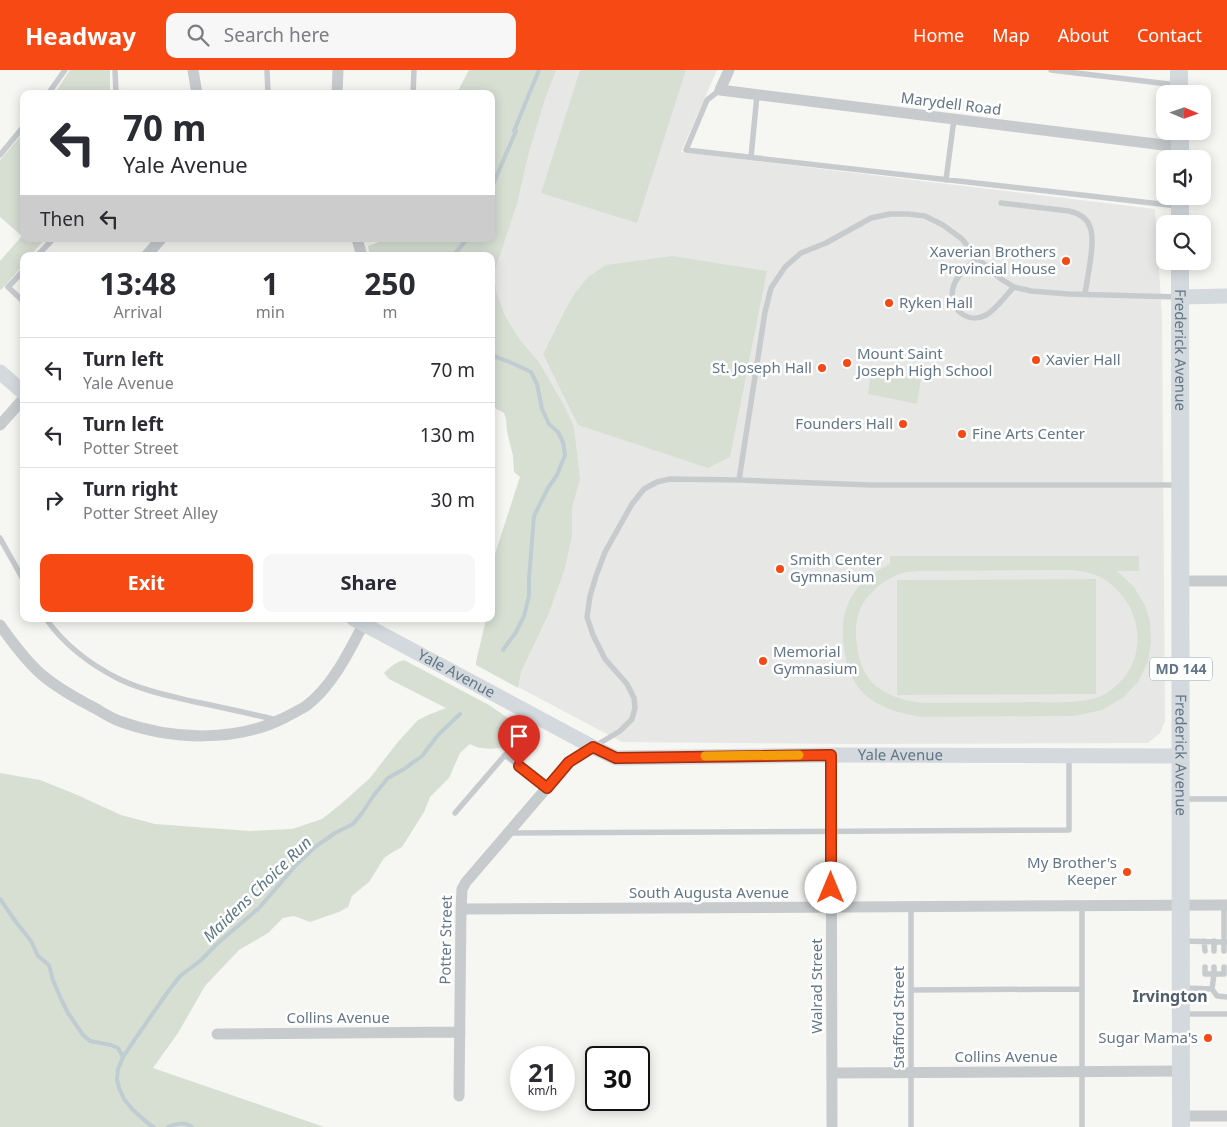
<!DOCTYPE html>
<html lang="en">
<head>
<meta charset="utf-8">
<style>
	body { margin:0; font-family:"Noto Sans",sans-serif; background:#f7f7f7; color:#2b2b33; height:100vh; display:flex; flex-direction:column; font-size:19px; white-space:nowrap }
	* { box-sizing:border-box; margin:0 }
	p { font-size:16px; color:#7c7c81 }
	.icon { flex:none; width:28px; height:28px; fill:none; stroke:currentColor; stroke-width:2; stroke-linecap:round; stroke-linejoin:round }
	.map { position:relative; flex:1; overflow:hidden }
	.panel { position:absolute; left:20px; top:182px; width:475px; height:370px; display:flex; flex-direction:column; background:#fff; border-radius:10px; box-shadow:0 2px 12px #0003 }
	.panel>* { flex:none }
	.guide { position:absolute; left:20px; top:20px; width:475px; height:152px; border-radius:10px; box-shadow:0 2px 12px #0003; background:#fff; color:#2b2b33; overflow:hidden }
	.needle { width:32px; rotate:92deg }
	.buttons { position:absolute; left:1156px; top:15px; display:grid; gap:10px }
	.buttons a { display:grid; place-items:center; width:55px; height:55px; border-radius:10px; background:#fff; box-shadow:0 2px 12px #0003; font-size:25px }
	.speed { position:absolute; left:510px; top:976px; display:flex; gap:10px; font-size:25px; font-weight:700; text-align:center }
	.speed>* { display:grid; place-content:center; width:65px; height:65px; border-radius:50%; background:#fff; box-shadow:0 2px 12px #0003; line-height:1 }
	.speed small { font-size:12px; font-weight:400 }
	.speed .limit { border:2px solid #111; border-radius:8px; background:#fff; color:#111 }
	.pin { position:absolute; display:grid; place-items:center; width:42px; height:42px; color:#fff; margin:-51px -21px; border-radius:50% 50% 50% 0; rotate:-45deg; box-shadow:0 0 5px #0007 }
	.pin .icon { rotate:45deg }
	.me { position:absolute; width:55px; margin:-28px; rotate:0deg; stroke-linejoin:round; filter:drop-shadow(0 0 4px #0008) }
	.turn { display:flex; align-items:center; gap:18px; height:105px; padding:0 20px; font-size:22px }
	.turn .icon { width:65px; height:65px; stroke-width:2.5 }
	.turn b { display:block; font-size:35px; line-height:42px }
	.then { display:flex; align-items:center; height:48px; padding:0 20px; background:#0003; gap:10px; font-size:19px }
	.eta { display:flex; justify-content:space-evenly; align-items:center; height:85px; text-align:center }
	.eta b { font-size:30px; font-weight:700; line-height:35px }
	.action { display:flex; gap:10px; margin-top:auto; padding:10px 20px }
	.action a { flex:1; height:58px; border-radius:10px; background:#f64913; color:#fff; font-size:20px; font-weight:700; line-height:58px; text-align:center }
	.action a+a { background:#f7f7f7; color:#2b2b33 }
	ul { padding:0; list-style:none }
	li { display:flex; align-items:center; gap:15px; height:65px; padding:0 20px; border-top:1px solid #e1e1e2 }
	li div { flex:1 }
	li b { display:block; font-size:19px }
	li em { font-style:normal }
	header { display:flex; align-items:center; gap:30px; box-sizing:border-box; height:70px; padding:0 25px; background:#f64913; color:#fff }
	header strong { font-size:24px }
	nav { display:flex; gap:28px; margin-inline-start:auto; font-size:18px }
	.search { width:350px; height:45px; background:#f7f7f7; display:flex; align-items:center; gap:12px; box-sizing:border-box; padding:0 18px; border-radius:10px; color:#7c7c81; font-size:19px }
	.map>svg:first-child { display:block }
</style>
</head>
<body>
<header>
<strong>Headway</strong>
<div class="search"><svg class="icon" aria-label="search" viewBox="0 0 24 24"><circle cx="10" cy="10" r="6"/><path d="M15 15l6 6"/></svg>Search here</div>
<nav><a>Home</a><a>Map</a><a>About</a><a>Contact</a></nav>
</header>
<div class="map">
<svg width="1227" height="1057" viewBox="0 0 1227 1057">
	<rect width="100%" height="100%" fill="#f6f6f2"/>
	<path fill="#e7e8e6" d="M548 0H717L681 82 1155 139 1162 246 1165 651 1160 663 1148 673 851 674 622 672 495 605 573 407 491 231V186Z"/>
	<path fill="#d7dfd3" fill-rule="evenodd" d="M70 0H110V24H54Z
		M469 0H556L545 29 529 82 517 134 494 203 496 221 505 246 520 270 539 292 566 339 574 357 580 409 572 438V466L565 498 549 543 521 602 518 618 476 595V592L486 549H491V500L493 490 520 407 514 402 513 386 507 361 506 349 504 343 491 336V186H370L368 176 382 171 395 169H491V24H458L459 19Z
		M580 0H686L637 153 541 123Z
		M24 62V169H45L30 186H24V194L1 220 0 219V191L22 166 0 147V90Z
		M672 186 767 201 730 387 708 398 578 355 543 284 565 240 575 223 588 207 606 195Z
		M871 301 921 309 917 334 868 324Z
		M890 486H1139V501H1117L1134 517 1145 535 1150 551 1151 572 1148 592 1138 612 1124 627 1102 640 1074 646 922 647C903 644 885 640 869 628 855 618 848 601 845 585 837 542 850 513 890 494ZM1071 500C1083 501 1094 503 1104 509 1107 511 1110 514 1113 516 1150 549 1145 605 1099 627 1082 634 1049 632 1031 632 995 633 959 633 923 633 906 631 891 627 877 617 866 608 860 594 858 581 856 571 855 561 857 550 861 528 881 510 902 503 907 502 912 502 917 501Z
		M1096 509V624L897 625V510Z
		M404 590 489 635 524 659C517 675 498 681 482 678 478 678 474 676 470 674L460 683 449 708 430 727 424 742 402 777 393 782 384 788 369 812 352 826 348 837 339 842 310 852 294 846 283 848 268 863 239 880 205 916 178 963 153 998 324 1057H0V703L40 710 75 724 121 745 155 754 250 761 292 759 322 749 341 734 370 708 397 673 418 650 428 645 446 638 389 609 384 603C390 597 396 592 404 590Z"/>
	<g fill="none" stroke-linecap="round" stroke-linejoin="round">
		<path stroke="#bfccd1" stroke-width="4" d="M491 119 516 61H514L539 0
			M453 186 467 169
			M491 285 512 293 531 302 537 314 542 339 549 354 558 362 563 372 565 385 557 405 548 418 534 446 529 509V526L524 546 516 562 503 580
			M0 829 16 852 31 871 38 886 49 895 53 910 61 929 68 943 83 965 90 971 111 975 118 978 123 987
			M154 1057 150 1055 133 1040 124 1029 119 1018 117 1009 118 999 123 987 133 972 167 923 180 906 200 891 219 872 259 838 296 795 315 777 335 763 353 754 362 743 374 725 388 708 404 699 422 686 438 665 460 644
			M168 1057C176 1054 184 1051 192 1057"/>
		<path stroke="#c8cbce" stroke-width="5.5" d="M115 0 116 24
			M267 0 268 24
			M1051 0 1177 15
			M720 20 707 30 686 80 1178 136
			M48 24 65 0
			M413 24 414 0
			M0 85 24 56
			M751 87 757 25
			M946 110 954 49
			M1001 133 1069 141C1078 143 1087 148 1090 157 1096 171 1087 208 1085 224
			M37 186 53 169
			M977 188C968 197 956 205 953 218 948 238 967 255 986 245 997 239 1005 226 1014 217
			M24 200 8 217 24 232
			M739 410 765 242 771 218 785 197 801 183 826 173 871 148 890 144H908L925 146 943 155 962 169 977 188 1001 209 1014 217 1031 221 1068 224 1179 227
			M0 468 24 511
			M46 549C64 574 91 595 119 609 142 620 166 625 191 631 220 637 248 643 277 650
			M595 676 620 661 632 649 635 638 634 628 627 614 605 589 593 565 587 547 590 526 596 506 605 482 632 434 644 419 657 412 670 409 739 410 870 415H1179
			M1182 729H1227
			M455 743 505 685 547 718
			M508 763 1069 760V688
			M1082 836V1057
			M911 837V1057
			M1183 871 1224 872V835
			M1204 871 1205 881
			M1214 871V881
			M1224 881V872H1227
			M1214 897V904H1224V897
			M1183 918 1212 919 1214 904H1205V897
			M1212 919 1217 926 1227 927
			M911 920 1082 919
			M1184 944H1227"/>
		<path stroke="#c8cbce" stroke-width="11" d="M193 0 197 24
			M729 0 720 20 1180 77
			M337 24 338 0
			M357 169 362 186
			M146 186 161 169
			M0 355 24 328
			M1181 511H1227
			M0 555C12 572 25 590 41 604 56 617 72 626 89 635 99 640 109 647 119 651 171 670 236 673 286 647 293 643 300 640 306 636 333 616 351 578 366 549
			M831 685 832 1057
			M461 839 1227 835
			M217 964 460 962
			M832 1003 1181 1001
			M459 1026 461 839 462 819 466 812 569 692 593 677
			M1181 1046H1227"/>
		<g stroke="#d3d9dd" stroke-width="15">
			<path d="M1181 227 1227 226"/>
			<path d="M0 302 24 323"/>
			<path id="s1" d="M354 549 593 677 616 688 831 685 1181 686"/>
		</g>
		<g stroke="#d3d9dd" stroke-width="18">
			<path d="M1179 0V24"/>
			<path d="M1180 61V89"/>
			<path d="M1180 126V154"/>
			<path id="s2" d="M1180 191 1181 1057"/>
		</g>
	</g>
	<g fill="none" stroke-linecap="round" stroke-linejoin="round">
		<defs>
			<path id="route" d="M519 696 547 718 569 692 593 677 616 688 831 685V818"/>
		</defs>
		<use href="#route" stroke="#a02f0c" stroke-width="12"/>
		<use href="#route" stroke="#f64913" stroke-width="9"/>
		<path stroke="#f59e0b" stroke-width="9" d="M705 686 799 685"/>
	</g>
	<g fill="#f64913" stroke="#fff" stroke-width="2">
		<circle cx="1066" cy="191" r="5"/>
		<circle cx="889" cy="233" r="5"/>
		<circle cx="1036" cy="290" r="5"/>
		<circle cx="847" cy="293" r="5"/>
		<circle cx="822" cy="298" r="5"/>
		<circle cx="903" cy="354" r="5"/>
		<circle cx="962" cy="364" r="5"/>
		<circle cx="780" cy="499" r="5"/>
		<circle cx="763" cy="591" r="5"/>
		<circle cx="1127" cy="802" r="5"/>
		<circle cx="1208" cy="968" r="5"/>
	</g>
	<g text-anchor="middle" stroke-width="5" stroke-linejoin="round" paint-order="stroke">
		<rect fill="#fff" stroke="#919fab" stroke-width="1" x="1150" y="587.5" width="62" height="23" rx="4"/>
		<g font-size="14" font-weight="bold" fill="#627687">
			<text x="1181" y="604">MD 144</text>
		</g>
		<g font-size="15" fill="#627687" stroke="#fff">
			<text transform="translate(951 34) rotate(7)" y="5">Marydell Road</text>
			<text dy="5" stroke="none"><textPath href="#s2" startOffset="89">Frederick Avenue</textPath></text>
			<text dy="5" stroke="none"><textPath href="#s1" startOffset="116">Yale Avenue</textPath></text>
			<text dy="5" stroke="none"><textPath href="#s2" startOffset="494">Frederick Avenue</textPath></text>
			<text dy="5" stroke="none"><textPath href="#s1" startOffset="581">Yale Avenue</textPath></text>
			<text x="709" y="828">South Augusta Avenue</text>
			<text transform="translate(446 870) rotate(-89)" y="5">Potter Street</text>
			<text transform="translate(817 916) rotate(-90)" y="5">Walrad Street</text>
			<text transform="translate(899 947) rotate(-90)" y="5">Stafford Street</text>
			<text x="338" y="953">Collins Avenue</text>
			<text x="1006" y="992">Collins Avenue</text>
		</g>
		<g font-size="15" fill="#627687" stroke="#fff" text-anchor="start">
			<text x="1056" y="187" text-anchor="end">Xaverian Brothers<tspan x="1056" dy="17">Provincial House</tspan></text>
			<text x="899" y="238">Ryken Hall</text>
			<text x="857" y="289">Mount Saint<tspan x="857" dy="17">Joseph High School</tspan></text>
			<text x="1046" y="295">Xavier Hall</text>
			<text x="812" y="303" text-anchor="end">St. Joseph Hall</text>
			<text x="893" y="359" text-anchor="end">Founders Hall</text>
			<text x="972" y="369">Fine Arts Center</text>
			<text x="790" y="495">Smith Center<tspan x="790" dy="17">Gymnasium</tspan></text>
			<text x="773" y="587">Memorial<tspan x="773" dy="17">Gymnasium</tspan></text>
			<text x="1117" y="798" text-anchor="end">My Brother's<tspan x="1117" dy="17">Keeper</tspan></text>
			<text x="1198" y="973" text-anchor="end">Sugar Mama's</text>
		</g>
		<g font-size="16" font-style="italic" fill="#5e7983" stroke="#fff">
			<text transform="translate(257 819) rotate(-44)" y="6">Maidens Choice Run</text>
		</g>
		<g font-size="16" font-weight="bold" fill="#515f6b" stroke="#fff">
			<text x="1170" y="932">Irvington</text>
		</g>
	</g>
</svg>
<div class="buttons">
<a><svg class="needle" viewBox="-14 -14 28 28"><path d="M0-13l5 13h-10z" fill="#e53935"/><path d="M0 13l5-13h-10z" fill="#7c7c81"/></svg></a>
<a><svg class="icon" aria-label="sound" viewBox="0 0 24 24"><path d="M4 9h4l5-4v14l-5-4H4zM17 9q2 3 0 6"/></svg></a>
<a><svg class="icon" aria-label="search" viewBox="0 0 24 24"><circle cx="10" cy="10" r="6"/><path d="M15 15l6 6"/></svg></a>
</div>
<div class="speed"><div>21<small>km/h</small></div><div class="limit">30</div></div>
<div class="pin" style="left:519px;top:696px;background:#d93025"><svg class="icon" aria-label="arrive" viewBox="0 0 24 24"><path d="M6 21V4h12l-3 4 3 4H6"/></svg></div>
<svg class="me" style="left:831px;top:818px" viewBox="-20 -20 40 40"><circle r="19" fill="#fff"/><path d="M0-13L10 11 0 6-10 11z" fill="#f64913"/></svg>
<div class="guide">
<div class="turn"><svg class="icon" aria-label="left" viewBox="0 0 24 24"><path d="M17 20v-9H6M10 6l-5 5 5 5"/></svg><div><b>70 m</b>Yale Avenue</div></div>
<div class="then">Then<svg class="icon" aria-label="left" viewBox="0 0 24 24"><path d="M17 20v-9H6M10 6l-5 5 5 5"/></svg></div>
</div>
<section class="panel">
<div class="eta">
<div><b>13:48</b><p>Arrival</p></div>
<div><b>1</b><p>min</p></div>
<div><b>250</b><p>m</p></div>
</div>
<ul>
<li><svg class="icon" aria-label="left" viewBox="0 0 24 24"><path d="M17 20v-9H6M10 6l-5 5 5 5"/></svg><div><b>Turn left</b><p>Yale Avenue</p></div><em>70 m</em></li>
<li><svg class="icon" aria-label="left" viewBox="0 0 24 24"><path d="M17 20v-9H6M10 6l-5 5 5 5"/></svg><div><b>Turn left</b><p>Potter Street</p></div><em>130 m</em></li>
<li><svg class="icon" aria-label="right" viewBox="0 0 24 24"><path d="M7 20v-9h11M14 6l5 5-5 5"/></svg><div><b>Turn right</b><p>Potter Street Alley</p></div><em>30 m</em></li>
</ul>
<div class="action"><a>Exit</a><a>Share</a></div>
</section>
</div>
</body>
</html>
